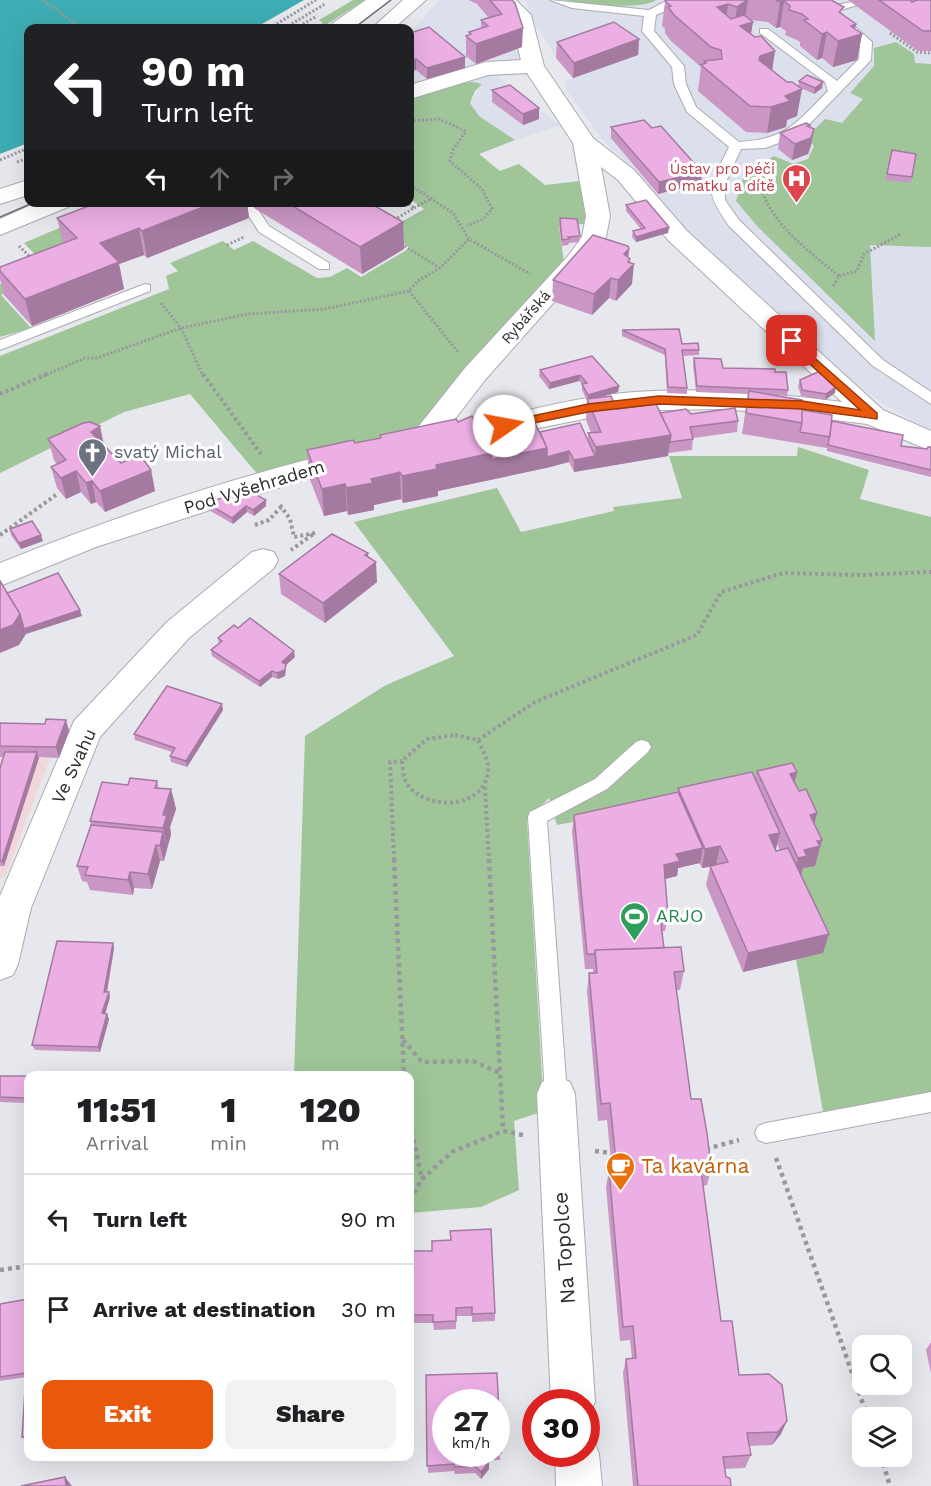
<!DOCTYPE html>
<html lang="en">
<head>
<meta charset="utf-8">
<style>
	body { margin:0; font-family:"Work Sans",sans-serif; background:#f2f2f2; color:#202124; height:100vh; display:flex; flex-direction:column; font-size:22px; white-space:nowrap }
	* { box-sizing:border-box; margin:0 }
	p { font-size:20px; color:#757577 }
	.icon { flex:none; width:33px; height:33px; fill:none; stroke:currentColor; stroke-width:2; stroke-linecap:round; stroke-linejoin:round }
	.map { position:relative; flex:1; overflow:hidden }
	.details { position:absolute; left:24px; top:1071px; width:390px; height:390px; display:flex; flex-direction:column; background:#fff; border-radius:12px; box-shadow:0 6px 24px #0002 }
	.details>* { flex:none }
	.guide { position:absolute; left:24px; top:24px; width:390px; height:183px; border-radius:12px; box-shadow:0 6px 24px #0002; background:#202124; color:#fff; overflow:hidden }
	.tools { position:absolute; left:852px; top:1335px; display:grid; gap:12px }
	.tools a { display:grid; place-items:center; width:60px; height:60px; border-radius:12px; background:#fff; box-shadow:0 6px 24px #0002; font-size:30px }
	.speed { position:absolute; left:432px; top:1389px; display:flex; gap:12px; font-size:30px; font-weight:700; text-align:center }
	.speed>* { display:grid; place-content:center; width:78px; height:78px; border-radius:50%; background:#fff; box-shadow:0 6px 24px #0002; line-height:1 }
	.speed small { font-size:15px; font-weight:400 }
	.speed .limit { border:9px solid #d22; background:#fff; color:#111 }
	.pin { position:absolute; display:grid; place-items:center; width:51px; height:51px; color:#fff; margin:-26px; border-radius:12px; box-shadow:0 3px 9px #0006 }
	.me { position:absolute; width:66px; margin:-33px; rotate:78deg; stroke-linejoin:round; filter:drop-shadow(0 0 4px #0008) }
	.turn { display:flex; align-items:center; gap:21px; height:126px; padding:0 18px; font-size:27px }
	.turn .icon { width:78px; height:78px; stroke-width:2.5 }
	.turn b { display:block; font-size:42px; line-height:51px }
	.lanes { display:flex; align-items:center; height:57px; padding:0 18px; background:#0003; justify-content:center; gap:30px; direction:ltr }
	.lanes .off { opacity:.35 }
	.eta { display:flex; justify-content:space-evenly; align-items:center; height:102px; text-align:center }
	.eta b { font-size:36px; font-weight:800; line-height:42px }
	.action { display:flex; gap:12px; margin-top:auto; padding:12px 18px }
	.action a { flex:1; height:69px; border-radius:12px; background:#ea580c; color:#fff; font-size:24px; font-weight:800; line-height:69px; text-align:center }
	.action a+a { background:#f2f2f2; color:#202124 }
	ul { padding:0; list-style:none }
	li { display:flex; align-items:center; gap:18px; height:90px; padding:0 18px; border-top:2px solid #e0e0e0 }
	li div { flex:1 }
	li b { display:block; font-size:22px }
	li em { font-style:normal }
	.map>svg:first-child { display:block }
</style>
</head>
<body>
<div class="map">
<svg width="931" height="1486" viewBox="0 0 931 1486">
	<rect width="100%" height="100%" fill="#e6e8ed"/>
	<path fill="#dcdfec" d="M440 0H498L518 23 528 74 499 77 560 125 515 140 479 116 470 103 481 85 410 93V32Z
		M525 0H931V432L848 382 689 238 632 169 604 141 567 91 564 81 573 78 556 58 533 20Z"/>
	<path fill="#f1d7d9" d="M0 757 50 758 6 875 0 879Z"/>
	<path fill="#a0c599" d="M353 0H365L321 28H313L323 23 319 20Z
		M565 0H656C643 10 582 5 565 0Z
		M896 42 914 54 915 63 931 64V247L870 245 875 341 758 227 736 201 744 175 774 156 793 164 808 159 814 146 807 137 825 119 842 123 863 99 850 93 874 66V48Z
		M473 82 482 84 475 91 470 103 479 116 515 140 479 154 500 171 519 164 545 185 589 180 586 224 559 225 564 263 417 434 259 476 190 394 124 412 0 473V356L169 289 166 276 178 271 170 263 223 241 234 250 253 241 317 278 330 277 347 268 361 277 410 248 384 232 424 209 410 199V93L454 83Z
		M99 211 49 269 24 243Z
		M35 270 34 282 1 295 31 328 0 337V284Z
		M798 447 869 470 860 499 931 517V1094L823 1112 796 959 786 782 557 825 549 798 527 820 544 1111 514 1121 519 1190 481 1207 410 1213V1076H294L305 736 386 685 454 656 354 522 497 488 521 532 614 511 613 507 682 498 669 456H797Z"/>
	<path fill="#3eadb3" d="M0 0H304L255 28H28V143L0 154Z"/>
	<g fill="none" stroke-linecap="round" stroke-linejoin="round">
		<defs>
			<path id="lane" d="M550 0 649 10 668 0H680L670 9 656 15 654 31 684 66 686 84 696 107 739 142C787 139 795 124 828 91L825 82 760 33V29H768L837 81 859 59 860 43 812 0H825L831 6 857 1V5L838 11 872 42 871 60 798 136 765 148 741 149 725 184V200L739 220 883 360 931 392V404L873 366 729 226C702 187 710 188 729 147L687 112 674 84 672 67 642 31 644 16 572 8Z
				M240 202H253L269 226 329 263V269H319L259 232Z
				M145 284 150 285V291L0 350V340Z
				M642 740 648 742 651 747 648 752 607 789 547 821 567 1094 563 1101 556 1104 549 1101 545 1094 528 817 530 812 595 779 636 742Z
				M931 1092V1112L766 1143 758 1140 755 1133 758 1126 766 1123Z"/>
			<path id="street" d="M494 0H516L531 15 544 66 593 138 634 170 687 231 883 410 931 431V451L867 424 781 413 716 409 623 411 489 438 479 435 475 429 479 423C526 410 575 398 623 393 696 386 770 393 842 402L669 241 618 180 601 167 610 216 606 237 586 266 485 380 431 450 421 452 411 450 407 443 411 436 465 368 568 256 582 237 586 216 573 143 527 73 488 75 410 99V85L486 62 521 60 510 17Z
				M351 449 361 451 365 458 361 465 312 477 96 547 0 586V563C114 517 232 477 351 449Z
				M263 549 274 552 278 560 274 568 189 638 100 737 31 908 18 964 13 975 0 980V896L74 721 167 622 252 552Z
				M556 1076 570 1082 575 1094 595 1402 586 1418V1402H551L537 1094 542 1082Z
				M586 1436 593 1438 599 1454 602 1486H556L555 1454H586Z"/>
			<path id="secondary" d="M366 0H390L354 28H331L333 23Z
				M403 0H426L394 28H372Z
				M28 180V195L0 204V189Z
				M38 202H71L68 207 0 235V219Z"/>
		</defs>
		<use href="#lane" stroke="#abacb1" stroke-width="2"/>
		<use href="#street" stroke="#abacb1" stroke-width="2"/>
		<use href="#secondary" stroke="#abacb1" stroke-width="2"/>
		<path stroke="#98999c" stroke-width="3" stroke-dasharray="2 2" stroke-linecap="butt" d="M43 0 77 25
			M270 28 316 0
			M285 28 325 4
			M296 28 317 16
			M890 33 917 52 931 53
			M410 121 439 119 466 131 453 150 450 161 482 189 492 209 483 219 467 226
			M0 160 28 148
			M17 162 28 158
			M759 165C756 214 805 248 839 276L832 288
			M410 185 453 213 469 239
			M414 208 432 198
			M394 220 414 208 406 202
			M401 244 440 268
			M227 245 244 237
			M19 246 33 260
			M839 276 857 271 864 254 901 234
			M409 291 458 352
			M161 303 181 328 203 376
			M43 376 85 358H97L181 328 248 314 325 309 409 291 418 281 440 268 469 239 530 274"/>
		<path stroke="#98999c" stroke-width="4" stroke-dasharray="3 3" stroke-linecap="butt" d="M203 374 261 454
			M0 394 47 374
			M280 505 290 519 294 537 315 533 291 550
			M255 525 269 520 281 507
			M0 535 56 495
			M455 735 478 740C481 748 488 758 488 766 490 809 428 813 407 784 403 778 403 768 402 761L427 739Z
			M478 740 535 702 697 635 721 592 783 573 860 575 931 572
			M485 787 489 860
			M394 860 390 762 402 761"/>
		<path stroke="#98999c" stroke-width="4.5" stroke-dasharray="4 4" stroke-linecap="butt" d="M394 859 404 1076
			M489 859 503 1131
			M403 1040 422 1062 473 1061 500 1073
			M410 1124 422 1179
			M706 1149 739 1140
			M595 1151 611 1153
			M776 1158 868 1418
			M410 1200 422 1179 452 1152 503 1131 523 1135
			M0 1270 28 1266
			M881 1456 890 1486"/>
		<use href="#lane" fill="#fff" fill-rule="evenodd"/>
		<use href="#street" fill="#fff" fill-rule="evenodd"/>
		<use href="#secondary" fill="#fff" fill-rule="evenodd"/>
		<path stroke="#6f6f73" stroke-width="1.5" d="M354 28 391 0
			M0 217 35 202"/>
	</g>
	<path fill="#ca96c4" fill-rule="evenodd" d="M469 0H512L522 47 476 64 466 56V36L469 35V32L481 28V20L488 17 477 4Z
		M666 0H831L855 29 862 34 857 60 833 67 822 58 817 60 800 46V42L797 40 785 35 786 31 780 27 776 28 768 22 750 20 751 34 775 51 772 70 787 82 798 86 799 81 822 88 814 94 799 87 797 116 787 120 786 127 767 133 746 132 698 91 701 67 671 41 665 33V29L662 26 665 1Z
		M848 0H931V51H918Z
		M410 33 465 68 427 79 416 70 410 72Z
		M639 39 638 55 573 78 556 58 557 42Z
		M492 90 539 119 523 125 492 102Z
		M611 127 652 128 702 172 701 183 658 194 611 138Z
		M809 127 814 129 811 145 808 154 792 160 778 149 780 133Z
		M892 150 912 177 911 183 886 180Z
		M99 202H247L249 218 147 258 144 255 119 264 124 289 32 326 4 295 0 279V267L63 243 57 218Z
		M253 202H368L403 222 404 249 362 274 254 208Z
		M626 205 669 227 668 233 636 242 632 237 633 231 641 229 626 211Z
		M560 218 580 236 579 242 569 243 568 245 562 246 559 224Z
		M629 249 628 257 630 262 632 284 616 301 609 298 592 315 552 301 553 280Z
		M622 330 682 344 699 350V355L683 356 687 388V394L667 393 665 355 622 336Z
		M592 356 619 386 618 392 601 397 617 409 660 413 691 414 738 421 737 432 693 438 692 450 668 453V456L574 472 569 462 546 468 438 491V496L403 503 401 499 374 505V510L348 515 347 511 324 516 309 477 307 450 380 438V435L458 422 475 421 588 441V433H591L586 420 587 400 582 390V384L579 381 549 389 539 376 540 370Z
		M694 358 723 368 775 372 788 390 787 396 777 395 802 410 901 446 927 449 931 447V477L827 451V448L742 434 748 394 696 392 693 364Z
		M800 380 835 393 825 400 801 396 798 386Z
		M100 426 104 446 121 463 151 470 155 491 105 512 96 502 91 504 81 492 66 499 57 488 51 467 57 465 54 460 48 439Z
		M266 500V506L254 516 247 512 233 524 207 509 206 503Z
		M10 529 43 541 21 549 11 535Z
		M368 557 377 582 325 623 281 594 279 574Z
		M238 628 295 657 286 665 285 676 278 679 272 677 260 687 212 656 211 650 219 643 218 638Z
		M223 710 187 767 171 762 170 756 172 752 135 740 134 734Z
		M66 720 69 731 59 758 39 757 4 866H0V768L4 757H0V723L45 724Z
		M757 771 797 772 794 783 799 791 817 813 814 824 822 840 815 866 803 868 801 876 823 953 743 972 706 885 710 867 702 868 699 863 678 868 677 876 665 879 668 916 665 931H662L664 948 684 971 680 990H676L691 1099 711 1169 707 1185 703 1186 721 1321 739 1375 781 1434 772 1445 749 1446 751 1455 745 1468 725 1469 726 1477 731 1486H633L623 1373 626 1359 632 1358 630 1340 620 1341 606 1187 609 1171H612L607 1120 598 1121 587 991 589 973H593V969H585L572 831 574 815 678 792V788L755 778ZM777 844 780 850 776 851V850Z
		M157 781 159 788 171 789 176 809 170 827 171 835 164 861H160L152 889 134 888 133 895 90 890 87 882 82 881 77 866 91 825 90 821 128 785Z
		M114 948 107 992 110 997 105 1014 109 1019 100 1052 35 1050 32 1045Z
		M0 1076H28V1103L0 1102Z
		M410 1251 495 1313V1321L472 1322V1316H456V1329L434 1330 433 1323H410Z
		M28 1299V1440H25L22 1437 26 1377 0 1381V1304Z
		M931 1342V1373L926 1350Z
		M497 1373 500 1460H488L489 1462V1469L481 1479 475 1473 455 1474 454 1471 428 1473 426 1375ZM446 1402H496V1454H446Z"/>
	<path fill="#a47aa0" d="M748 0 744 24 753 22 749 47 733 33 737 7Z
		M784 1 780 27 776 28 780 2Z
		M728 4 725 30 717 7Z
		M856 24 854 36 862 34 857 60 833 67 838 41 851 26Z
		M523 28 522 47 476 64V44Z
		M827 32 822 58 817 60 822 34Z
		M639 39 638 55 573 78 574 63Z
		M775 51 771 77 759 60 760 56Z
		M465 57V68L427 79V68Z
		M416 59V70L410 72V61Z
		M823 82 822 88 814 94 815 88Z
		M802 89 797 116 787 120 786 127 767 133 771 107 785 96Z
		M539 108V119L523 125V114Z
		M810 125 807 139 814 129 811 145 808 154 792 160 795 144 807 126Z
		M702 172 701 183 658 194 659 182Z
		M216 202H247L249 218 147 258 142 231Z
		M403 222 404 249 362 274 360 247Z
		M669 227 668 233 636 242V237Z
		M139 228 144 255 119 264 124 289 32 326 25 299 100 243Z
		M629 249 627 269 624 254Z
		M630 259 629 268 634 264 632 284 616 301 618 280Z
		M611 278 609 298 592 315 594 294Z
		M580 375 579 381 549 389 550 383Z
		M619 386 618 392 588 401V395Z
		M836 387 835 393 825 400 826 394Z
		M100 426 104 446 91 432Z
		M671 435 668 456 574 472V460L595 456 596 447Z
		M547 448 569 451V462L546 468 438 491V496L403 503 402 476 436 465 492 453Z
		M151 470 155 491 105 512 100 491Z
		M76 471 81 492 66 499 61 478Z
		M400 472 401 499 374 505V510L348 515 346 488 371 479Z
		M92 481 96 502 91 504 86 483Z
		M345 484 347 511 324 516 322 489Z
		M266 500V506L254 516 253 510Z
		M246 506 247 512 233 524 232 518Z
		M41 535 43 541 21 549 19 543Z
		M368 553 369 567 376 562 377 582 325 623 323 603 365 555Z
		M80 610 82 616 26 634 19 645 0 653V630L20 614Z
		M294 651 295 657 286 665 285 676 278 679 277 673 282 662Z
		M272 671V677L260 687 259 681Z
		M222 704 223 710 187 767 186 761Z
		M66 720 69 731 59 758 56 747Z
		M37 752 39 758 4 866 2 861Z
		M797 772 792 792 790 774Z
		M171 789 176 809 170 827 171 835 167 848 163 828V815Z
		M817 813 812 833 810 815Z
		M163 832 167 848 164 861 160 846Z
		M780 833 775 852 769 835Z
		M822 840 815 866 803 868 801 875 793 877 798 858 804 850 817 841Z
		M156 845 160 861 152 889 148 874Z
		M720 846 716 865 702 868 705 849Z
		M703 848 700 863 678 868 677 876 661 880 664 865 676 854Z
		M130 872 134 888 133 895 128 880Z
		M829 934 823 953 743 972 748 953Z
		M113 943 114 948 106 997 104 992Z
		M109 992 110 997 104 1018 102 1013Z
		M107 1014 109 1019 100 1052 98 1047Z
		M28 1086V1103L26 1098Z
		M787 1421 781 1434 772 1445 778 1432Z
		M489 1462V1469L481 1479V1472Z
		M65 1477 72 1486H66Z"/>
	<path fill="#ebafe4" stroke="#a47aa0" stroke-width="1.5" d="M490 0H512L515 3 523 28 476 44 466 36 471 34 469 32 488 26 481 20 502 14Z
		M666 0H747L737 7 728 4 717 7 731 19 744 15 753 22 740 26 755 37 761 36 775 51 760 56 759 60 787 82H792L802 89 785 96 790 101 771 107 750 106 701 65 706 63 704 61 722 59 721 50 711 47 674 15 668 7 671 6 665 1Z
		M776 0H831L844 7 839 12 856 24 851 26 862 34 838 41 827 32 822 34 804 20 808 19 802 14 789 10 790 6 784 1 780 2Z
		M879 0H910L912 2 917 0H931V31H923Z
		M614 22 639 39 574 63 557 42Z
		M429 27 465 57 427 68 416 59 410 61V33Z
		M807 75 823 82 815 88 799 81Z
		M510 85 539 108 523 114 492 90Z
		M644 120 652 128 661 126 702 172 659 182 611 127Z
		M806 123 810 125 807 126 814 129 811 138 795 144 780 133Z
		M892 150 916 154 912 177 887 174Z
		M646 200 669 227 636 237 633 231 645 228 626 205Z
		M99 202H216L142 231 139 228 100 243 119 262 25 299 0 271V267L77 238 57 218Z
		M286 202H368L403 222 360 247Z
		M560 218 577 219 580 236 568 237 569 239 562 240Z
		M593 235 628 246 629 249 624 254 630 259 628 262 634 264 618 280 611 278 594 294 553 280Z
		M679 329 682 344 698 343 699 350H682L687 388 668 387 665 349 622 330Z
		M592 356 619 386 588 395 582 384 587 383 580 375 550 383 540 370Z
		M694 358 721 359 723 368 775 369V372H786L788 390 697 386Z
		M820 371 836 387 826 394 802 390 800 380Z
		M749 391 802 400V423L746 413Z
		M611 396 617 409 656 404 671 435 596 447 588 433 601 432 587 399Z
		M735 408 738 421 690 427 693 439 670 442 671 435 660 413 686 409 691 414Z
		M802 410 832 415 830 437 800 432 802 423Z
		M529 411 547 448 492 459V453L475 421Z
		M472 416 492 453 436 465 437 469 402 476 400 472 371 479 373 483 346 488 345 484 322 489 307 450 353 440 355 443 381 438 380 435 456 419 458 422Z
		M832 421 903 435 901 446 927 449 928 447H931V470L828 445Z
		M90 422 100 426 91 432 121 463 140 455 151 470 100 491 92 481 86 483 76 471 61 478 51 467 66 460 48 439 83 423Z
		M580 423 595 456 574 460 569 451 547 457V448L540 432Z
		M247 490 266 500 253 510 246 506 232 518 206 503Z
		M32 521 41 535 19 543 10 529Z
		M332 534 368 553 365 555 376 562 323 603 279 574Z
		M58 573 80 610 24 629 20 614 7 593Z
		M0 581 20 614 13 625 0 630Z
		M250 618 294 651 282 662 286 664 285 670 277 673 272 671 259 681 211 650 222 641 218 638 234 625 238 628Z
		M167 686 222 704 186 761 170 756 175 748 134 734Z
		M46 719 66 720 56 747 0 746V723L45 724Z
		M5 752H37L2 861H0V768Z
		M792 763 797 772 790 774 799 791 806 789 817 813 810 815 822 840 817 841 820 846 804 850 807 856 798 858 757 771Z
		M752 772 780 833 769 835 776 851 788 848 829 934 748 953 710 866 728 862 720 846 705 849 678 788Z
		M130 778 157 781 155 788 171 789 163 815H167L163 828 90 821 102 782 128 785Z
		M678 792 703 848 676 854 680 861 664 865 668 916H660L664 948 595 950V954H587L574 815Z
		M91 825 163 832 160 846 156 845 148 874 130 872 128 880 85 875 88 867 77 866Z
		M57 941 113 943 104 992H109L102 1013 107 1014 98 1047 32 1045Z
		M681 947 684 971 674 972 691 1099H701L707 1133 711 1169 701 1170 721 1321H732L739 1375 769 1374 782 1385 787 1421 778 1432 747 1433 751 1455 723 1457 726 1477 730 1478 731 1486H638L626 1359 636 1358 633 1326 623 1327 609 1171H617L610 1103 601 1104 589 973H597L595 950Z
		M0 1076H28V1086L26 1098 0 1097Z
		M491 1229 495 1313 472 1314V1307L456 1308V1321L433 1322V1315H410V1251H432V1241L451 1240 450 1231Z
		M28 1299V1436L22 1437 26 1373 0 1377V1304Z
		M497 1373 501 1453H496V1402H446V1454H483L489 1462 481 1472 475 1466 455 1467 454 1464 427 1466 426 1375Z
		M65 1477 66 1486H21Z"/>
	<path fill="#ea580c" stroke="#983908" stroke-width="1.5" d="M792 338 877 413V419L802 409 659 404 588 412 504 429 499 426 504 422 588 404 659 396 802 401 860 410 788 344V339Z"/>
	<defs>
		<symbol id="hospital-pin" viewBox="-11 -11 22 30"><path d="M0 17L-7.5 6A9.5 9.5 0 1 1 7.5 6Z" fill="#e0444e" stroke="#fff"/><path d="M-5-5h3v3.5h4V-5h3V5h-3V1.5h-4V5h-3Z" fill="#fff"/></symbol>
		<symbol id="church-pin" viewBox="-11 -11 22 30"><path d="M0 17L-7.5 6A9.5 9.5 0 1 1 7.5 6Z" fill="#6b7280" stroke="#fff"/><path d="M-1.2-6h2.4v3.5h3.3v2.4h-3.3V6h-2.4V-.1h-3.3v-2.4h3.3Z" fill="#fff"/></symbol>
		<symbol id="stadium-pin" viewBox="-11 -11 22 30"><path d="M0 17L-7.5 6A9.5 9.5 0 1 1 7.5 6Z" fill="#2e9e5b" stroke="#fff"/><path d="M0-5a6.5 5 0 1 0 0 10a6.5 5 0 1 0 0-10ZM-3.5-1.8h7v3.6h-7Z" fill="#fff"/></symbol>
		<symbol id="cafe-pin" viewBox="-11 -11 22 30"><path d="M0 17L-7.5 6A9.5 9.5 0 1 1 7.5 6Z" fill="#e8710a" stroke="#fff"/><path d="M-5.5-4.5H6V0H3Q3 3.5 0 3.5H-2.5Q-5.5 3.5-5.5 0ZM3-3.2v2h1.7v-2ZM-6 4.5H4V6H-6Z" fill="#fff"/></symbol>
	</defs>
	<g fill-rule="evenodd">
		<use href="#hospital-pin" x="780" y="162" width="33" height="45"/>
		<use href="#church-pin" x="76" y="436" width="33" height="45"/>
		<use href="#stadium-pin" x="618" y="900" width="33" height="45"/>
		<use href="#cafe-pin" x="604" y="1150" width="33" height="45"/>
	</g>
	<g text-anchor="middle" stroke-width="6" stroke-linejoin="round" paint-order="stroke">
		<g font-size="15" fill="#be3a42" stroke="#fff" text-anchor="end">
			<text x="775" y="174">Ústav pro péči<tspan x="775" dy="17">o matku a dítě</tspan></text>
		</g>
		<g font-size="15" fill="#2c2c2e" stroke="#fff">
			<text transform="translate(526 317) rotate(-49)" y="5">Rybářská</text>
		</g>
		<g font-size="18" fill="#5b616d" stroke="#fff" text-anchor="start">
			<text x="114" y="458">svatý Michal</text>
		</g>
		<g font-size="18" fill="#2c2c2e" stroke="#fff">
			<text transform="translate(254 487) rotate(-17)" y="6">Pod Vyšehradem</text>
			<text transform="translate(74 766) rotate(-65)" y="6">Ve Svahu</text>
		</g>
		<g font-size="18" fill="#27864d" stroke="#fff" text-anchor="start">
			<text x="656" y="922">ARJO</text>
		</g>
		<g font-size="21" fill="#c56008" stroke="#fff" text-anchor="start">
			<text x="641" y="1173">Ta kavárna</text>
		</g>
		<g font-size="21" fill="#2c2c2e" stroke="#fff">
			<text transform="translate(564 1248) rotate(-94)" y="7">Na Topolce</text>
		</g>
	</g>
</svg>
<div class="tools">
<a><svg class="icon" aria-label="search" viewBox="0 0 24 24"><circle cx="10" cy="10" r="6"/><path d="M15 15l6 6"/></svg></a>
<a><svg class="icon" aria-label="layers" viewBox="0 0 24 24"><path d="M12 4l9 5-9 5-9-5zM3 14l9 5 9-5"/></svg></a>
</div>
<div class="speed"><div>27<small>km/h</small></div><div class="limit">30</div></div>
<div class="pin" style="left:792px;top:341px;background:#d93025"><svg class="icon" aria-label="arrive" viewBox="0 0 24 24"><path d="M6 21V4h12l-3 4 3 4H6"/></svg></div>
<svg class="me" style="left:504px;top:426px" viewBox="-20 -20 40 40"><circle r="19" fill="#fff"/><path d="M0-13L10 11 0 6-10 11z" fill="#ea580c"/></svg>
<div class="guide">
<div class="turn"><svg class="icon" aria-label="left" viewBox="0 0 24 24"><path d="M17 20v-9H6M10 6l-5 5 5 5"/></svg><div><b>90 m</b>Turn left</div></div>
<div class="lanes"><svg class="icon" aria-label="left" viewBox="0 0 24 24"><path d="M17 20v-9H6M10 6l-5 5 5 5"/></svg><svg class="icon off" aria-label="ahead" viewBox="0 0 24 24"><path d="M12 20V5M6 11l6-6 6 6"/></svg><svg class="icon off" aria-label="right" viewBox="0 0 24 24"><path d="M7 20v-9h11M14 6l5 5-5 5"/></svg></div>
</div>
<section class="details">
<div class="eta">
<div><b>11:51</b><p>Arrival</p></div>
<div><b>1</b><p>min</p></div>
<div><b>120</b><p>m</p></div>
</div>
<ul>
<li><svg class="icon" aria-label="left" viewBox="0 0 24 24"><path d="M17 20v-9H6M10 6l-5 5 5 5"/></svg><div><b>Turn left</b></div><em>90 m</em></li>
<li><svg class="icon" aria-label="arrive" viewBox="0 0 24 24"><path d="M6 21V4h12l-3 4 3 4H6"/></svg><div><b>Arrive at destination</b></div><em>30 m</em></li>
</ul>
<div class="action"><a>Exit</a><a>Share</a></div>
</section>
</div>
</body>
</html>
